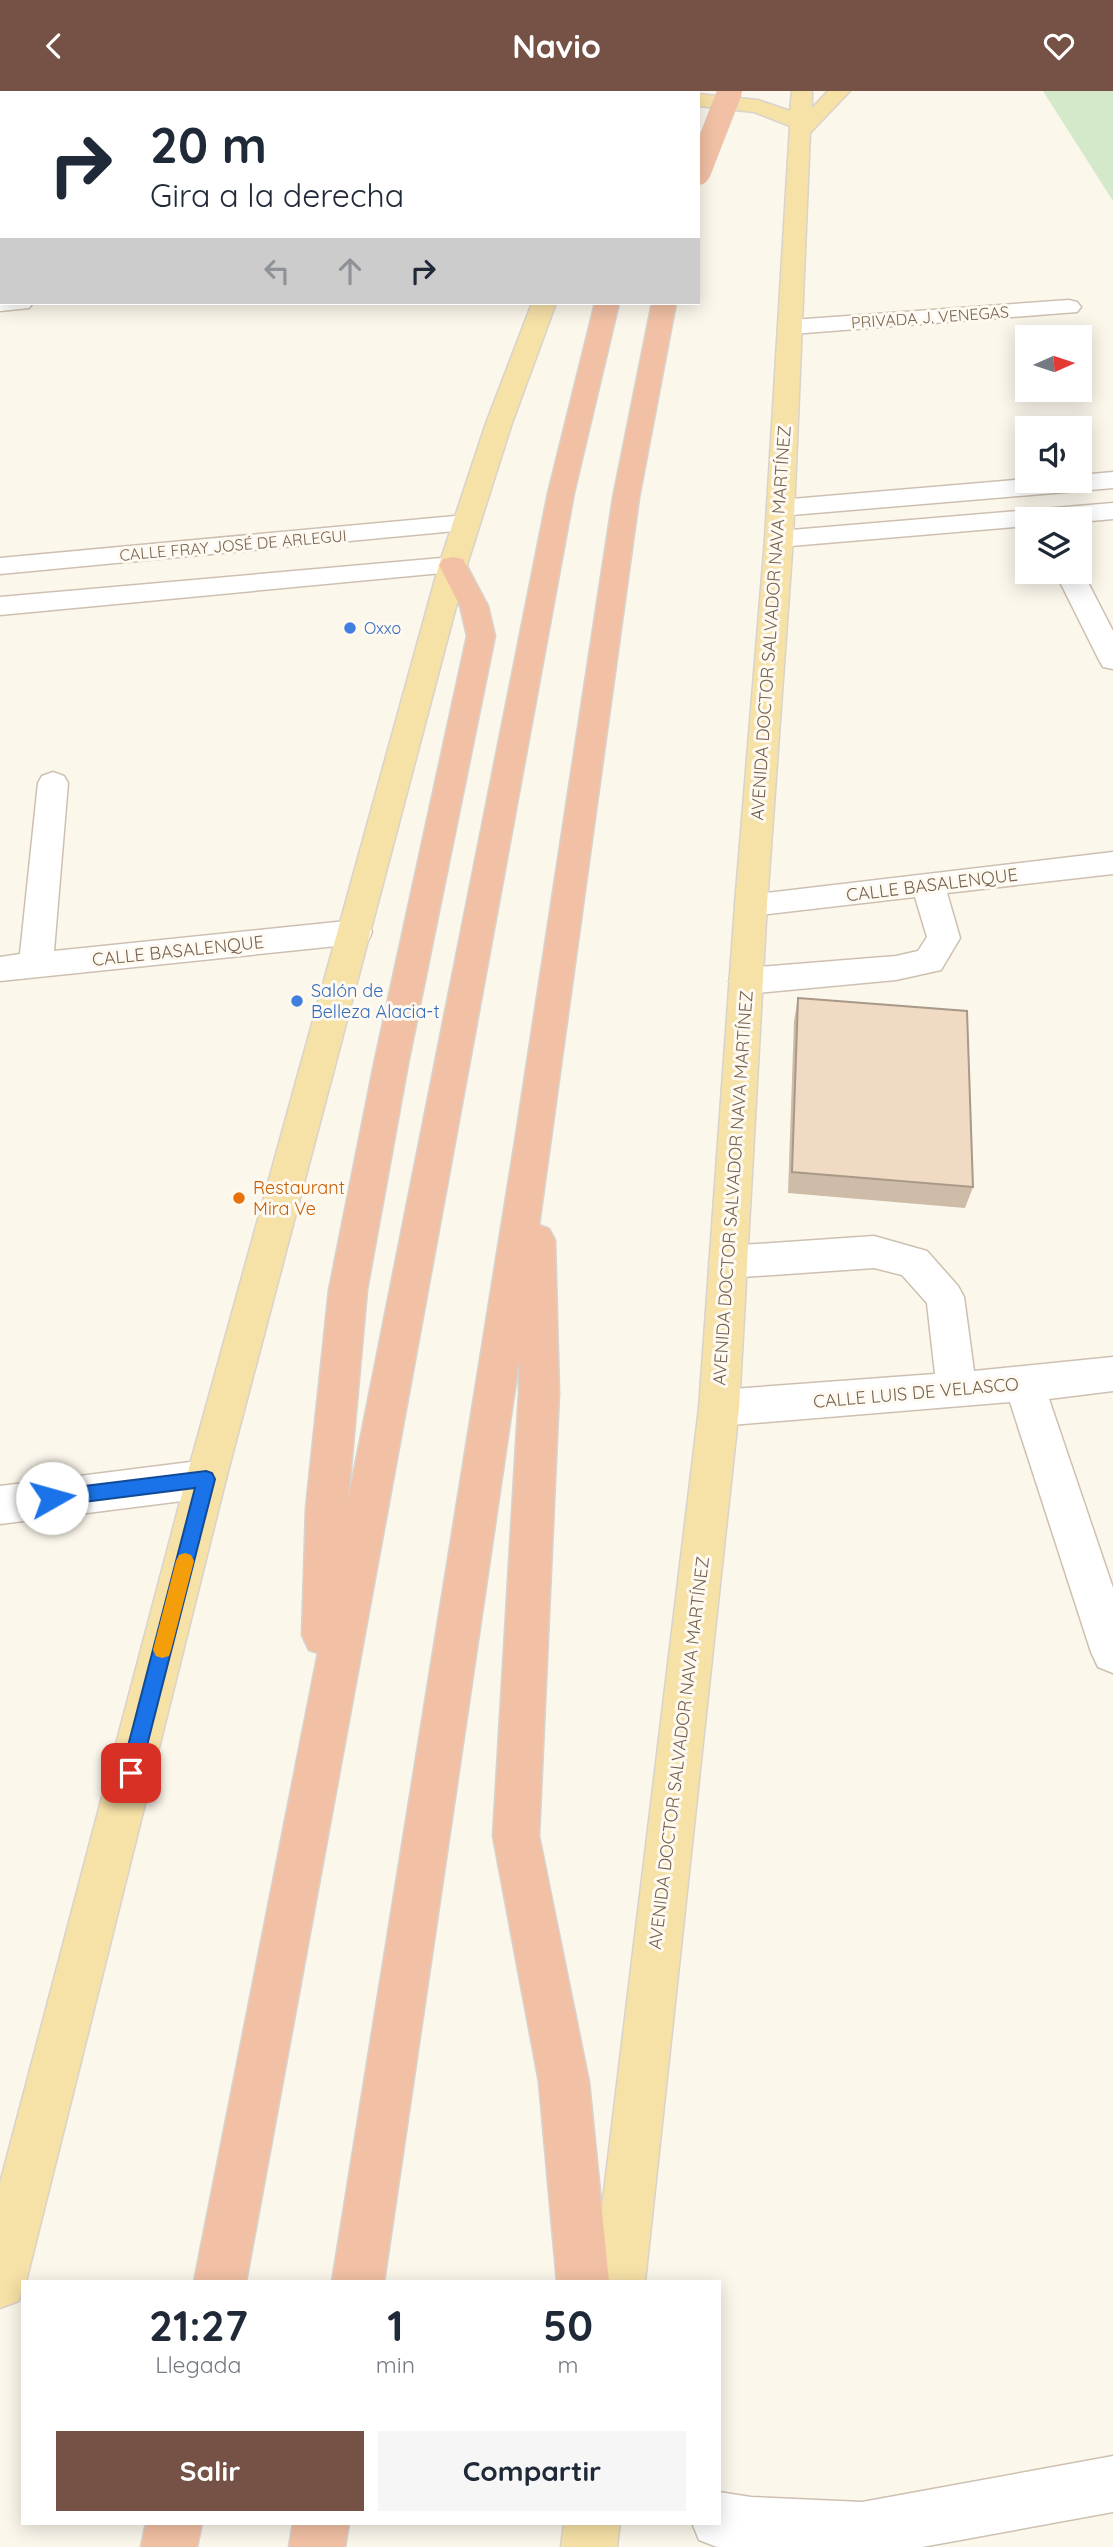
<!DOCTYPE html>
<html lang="es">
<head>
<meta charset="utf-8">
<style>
	body { margin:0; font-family:Quicksand,sans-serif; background:#f6f6f7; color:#1f2937; height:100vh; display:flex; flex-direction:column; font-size:26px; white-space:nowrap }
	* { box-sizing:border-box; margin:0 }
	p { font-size:23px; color:#747a83 }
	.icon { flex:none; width:38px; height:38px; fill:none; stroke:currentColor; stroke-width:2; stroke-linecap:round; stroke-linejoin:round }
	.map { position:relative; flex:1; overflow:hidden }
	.drawer { position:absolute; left:21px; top:2189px; width:700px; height:245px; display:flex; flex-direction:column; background:#fff; border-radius:0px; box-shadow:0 4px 18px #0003 }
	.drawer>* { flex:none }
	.guide { position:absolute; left:0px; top:0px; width:700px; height:214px; box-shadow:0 4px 18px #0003; background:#fff; color:#1f2937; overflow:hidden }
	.needle { width:46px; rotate:87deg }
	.buttons { position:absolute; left:1015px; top:234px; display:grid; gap:14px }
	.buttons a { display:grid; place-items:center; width:77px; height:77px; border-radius:0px; background:#fff; box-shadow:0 4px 18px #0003; font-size:35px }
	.pin { position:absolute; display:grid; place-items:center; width:60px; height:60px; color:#fff; margin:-30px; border-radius:14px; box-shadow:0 4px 10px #0006 }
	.me { position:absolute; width:77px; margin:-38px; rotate:83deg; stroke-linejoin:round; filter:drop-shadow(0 0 5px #0008) }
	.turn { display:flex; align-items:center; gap:24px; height:147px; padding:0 35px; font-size:32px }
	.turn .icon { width:91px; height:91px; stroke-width:2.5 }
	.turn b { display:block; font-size:49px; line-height:60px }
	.lanes { display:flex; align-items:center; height:66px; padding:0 35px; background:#0003; justify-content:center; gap:35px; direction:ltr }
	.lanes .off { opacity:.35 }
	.eta { display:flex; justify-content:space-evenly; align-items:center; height:119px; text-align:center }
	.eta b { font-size:42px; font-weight:800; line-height:49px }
	.button { display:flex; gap:14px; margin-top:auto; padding:14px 35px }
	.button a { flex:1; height:80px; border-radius:0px; background:#755245; color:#fff; font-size:28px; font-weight:800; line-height:80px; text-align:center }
	.button a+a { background:#f6f6f7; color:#1f2937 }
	header { display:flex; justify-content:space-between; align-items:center; height:91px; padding:0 35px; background:#755245; color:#fff; font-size:32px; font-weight:800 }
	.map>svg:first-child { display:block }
</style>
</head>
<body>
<header><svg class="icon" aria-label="back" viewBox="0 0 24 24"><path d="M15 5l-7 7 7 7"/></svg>Navio<svg class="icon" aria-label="heart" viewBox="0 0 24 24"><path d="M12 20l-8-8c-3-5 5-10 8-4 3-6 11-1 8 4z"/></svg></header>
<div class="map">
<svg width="1113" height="2456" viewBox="0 0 1113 2456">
	<rect width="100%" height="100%" fill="#fcf7eb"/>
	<path fill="#d3e9c9" d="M1043 0H1113V110Z"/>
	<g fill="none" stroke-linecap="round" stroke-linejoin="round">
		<defs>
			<path id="minor" d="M0 206 2 212H33L29 217 0 220Z
				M1069 209 1077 211 1081 216 1077 221 792 243 783 241 780 236 783 231 792 229Z
				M1113 381V397L780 425 771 423 767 417 771 411 780 409 1027 388 1080 390V384Z
				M1113 412V428L1080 431 1027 429V435L779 456 769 454 765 448 769 442 779 440Z
				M466 424 476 426 479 432 476 438 0 483V467Z
				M453 466 463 468 467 474 463 480 0 524V506Z
				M1080 476 1113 540V578L1103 576 1099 569 1055 481H1080Z
				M53 681 64 685 68 692 54 860 356 829 368 832 372 841 368 850 356 853 0 890V866L20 863 38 692 42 685Z
				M1113 761V783L947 802 960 847 941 879 896 889 746 903 734 899 729 890 734 881 746 877 896 865 918 860 927 846 915 806 751 825 740 821 735 813 740 805Z
				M874 1145 927 1160 958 1195 964 1206 974 1280 1113 1266V1300L1049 1308 1113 1497V1582L1098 1576 1091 1561 1010 1311 719 1335 705 1329 699 1317 705 1305 719 1299 935 1283 927 1212 902 1184 874 1177 728 1187 715 1182 709 1171 715 1160 728 1155Z
				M206 1369 220 1375 226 1388 220 1401 206 1407 0 1433V1395Z
				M1113 2365V2421L922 2456H717L699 2449 692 2432H719V2401L751 2406 862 2411Z"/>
			<path id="major" d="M175 0H224L174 2Z
				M620 0H640L619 2Z
				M792 0H812V17L828 0H850L810 42 793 448 767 813 739 1317 645 2191H593L699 1317 735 813 765 448 790 35 754 21 698 15V3L758 9 790 20Z
				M0 7H2V19H0Z
				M532 212H556L511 335 467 474 226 1388 26 2191H23L19 2210 0 2217V2092L186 1388 439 474 485 335Z
				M564 2432H620L617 2456H561Z"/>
			<path id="highway" d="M668 0H688V2H668Z
				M595 212H619L574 402 246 2191H194L318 1562 309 1559 302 1544 306 1417 329 1199 374 973 467 545 460 515 439 474 443 468 453 466 463 468 488 515 495 545 408 973 367 1199 348 1410 548 402Z
				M652 212H676L639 407 539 1134 549 1138 555 1149 559 1302 539 1745 589 1991 609 2191H557L539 1991 493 1745 519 1302V1270L384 2191H332L516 1044 613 407Z
				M146 2432H202L197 2456H141Z
				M293 2432H349L345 2456H289Z"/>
		</defs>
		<use href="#minor" stroke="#cec0b0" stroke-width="3"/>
		<use href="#major" stroke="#d9d3cd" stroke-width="3"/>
		<use href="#highway" stroke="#d9d3cd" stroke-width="3"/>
		<use href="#minor" fill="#fff" fill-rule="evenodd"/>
		<use href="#major" fill="#f6e1a7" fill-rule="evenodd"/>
		<use href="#highway" fill="#f2c1a5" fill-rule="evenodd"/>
		<defs>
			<path id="highway-bridge" d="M698 82 730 0"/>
		</defs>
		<use href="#highway-bridge" stroke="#d9d3cd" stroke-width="25" stroke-linecap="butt"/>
		<use href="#highway-bridge" stroke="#f2c1a5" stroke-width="24"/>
	</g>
	<path fill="#cebba8" d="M798 907 973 1096 965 1117 788 1102 794 930Z"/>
	<path fill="#f0dac3" stroke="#a89988" stroke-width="2" d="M798 907 967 920 973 1096 792 1081Z"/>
	<path fill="#1a73e8" stroke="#114b97" stroke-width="2" d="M206 1380 212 1382 215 1388 140 1682 137 1689 131 1692 124 1689 121 1682 195 1397 52 1415 46 1413 43 1407 46 1402 52 1399Z"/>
	<path fill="#f59e0b" d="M185 1462 191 1464 194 1470 171 1559 169 1565 162 1567 156 1565 153 1559 176 1470 179 1464Z"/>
	<g fill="#3f7fe0" stroke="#fefaf1" stroke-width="2.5">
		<circle cx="350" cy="537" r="7"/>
		<circle cx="297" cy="910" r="7"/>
	</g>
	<circle fill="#e8710a" stroke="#fefaf1" stroke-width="2.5" cx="239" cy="1107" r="7"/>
	<g text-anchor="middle" stroke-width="6" stroke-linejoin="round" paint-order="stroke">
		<g font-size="16" fill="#76614e" stroke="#fefaf1">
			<text transform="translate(930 226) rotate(-4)" y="6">PRIVADA J. VENEGAS</text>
			<text transform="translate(233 454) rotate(-5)" y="6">CALLE FRAY JOSÉ DE ARLEGUI</text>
		</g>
		<g font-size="16" fill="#366cbe" stroke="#fefaf1" text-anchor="start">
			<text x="364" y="543">Oxxo</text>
		</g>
		<g font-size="18" fill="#76614e" stroke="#fefaf1">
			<text transform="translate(771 532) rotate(-86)" y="6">AVENIDA DOCTOR SALVADOR NAVA MARTÍNEZ</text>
			<text transform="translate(932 794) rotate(-7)" y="6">CALLE BASALENQUE</text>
			<text transform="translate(178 860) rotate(-6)" y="6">CALLE BASALENQUE</text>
			<text transform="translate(733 1097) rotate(-86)" y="6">AVENIDA DOCTOR SALVADOR NAVA MARTÍNEZ</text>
			<text transform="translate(916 1302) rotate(-5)" y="6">CALLE LUIS DE VELASCO</text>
			<text transform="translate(679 1662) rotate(-83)" y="6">AVENIDA DOCTOR SALVADOR NAVA MARTÍNEZ</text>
		</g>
		<g font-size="18" fill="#366cbe" stroke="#fefaf1" text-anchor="start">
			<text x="311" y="906">Salón de<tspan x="311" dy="21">Belleza Alacia-t</tspan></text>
		</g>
		<g font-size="18" fill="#c56008" stroke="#fefaf1" text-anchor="start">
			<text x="253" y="1103">Restaurant<tspan x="253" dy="21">Mira Ve</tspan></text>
		</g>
	</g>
</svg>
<div class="buttons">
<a><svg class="needle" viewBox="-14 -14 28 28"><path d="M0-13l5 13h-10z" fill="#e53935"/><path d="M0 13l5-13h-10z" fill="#747a83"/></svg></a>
<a><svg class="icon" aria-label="sound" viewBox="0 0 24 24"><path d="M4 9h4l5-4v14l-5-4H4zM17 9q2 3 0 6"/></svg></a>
<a><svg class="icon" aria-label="layers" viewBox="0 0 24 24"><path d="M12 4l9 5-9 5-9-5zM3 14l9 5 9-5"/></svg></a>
</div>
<div class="pin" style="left:131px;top:1682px;background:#d93025"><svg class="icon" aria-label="arrive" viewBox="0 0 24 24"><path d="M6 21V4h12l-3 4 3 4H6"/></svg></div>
<svg class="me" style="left:52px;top:1407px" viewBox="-20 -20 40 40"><circle r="19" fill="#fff"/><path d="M0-13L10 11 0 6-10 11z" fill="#1a73e8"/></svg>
<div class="guide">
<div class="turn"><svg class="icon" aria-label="right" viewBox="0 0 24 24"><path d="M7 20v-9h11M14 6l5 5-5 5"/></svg><div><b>20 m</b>Gira a la derecha</div></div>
<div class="lanes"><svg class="icon off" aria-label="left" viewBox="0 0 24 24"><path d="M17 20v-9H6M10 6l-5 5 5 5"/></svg><svg class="icon off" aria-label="ahead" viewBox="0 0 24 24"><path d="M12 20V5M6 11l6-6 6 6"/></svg><svg class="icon" aria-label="right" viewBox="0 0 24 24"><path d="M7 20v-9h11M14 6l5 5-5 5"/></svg></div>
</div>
<section class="drawer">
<div class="eta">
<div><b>21:27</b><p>Llegada</p></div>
<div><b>1</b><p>min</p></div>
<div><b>50</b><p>m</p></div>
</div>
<div class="button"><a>Salir</a><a>Compartir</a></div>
</section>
</div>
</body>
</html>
